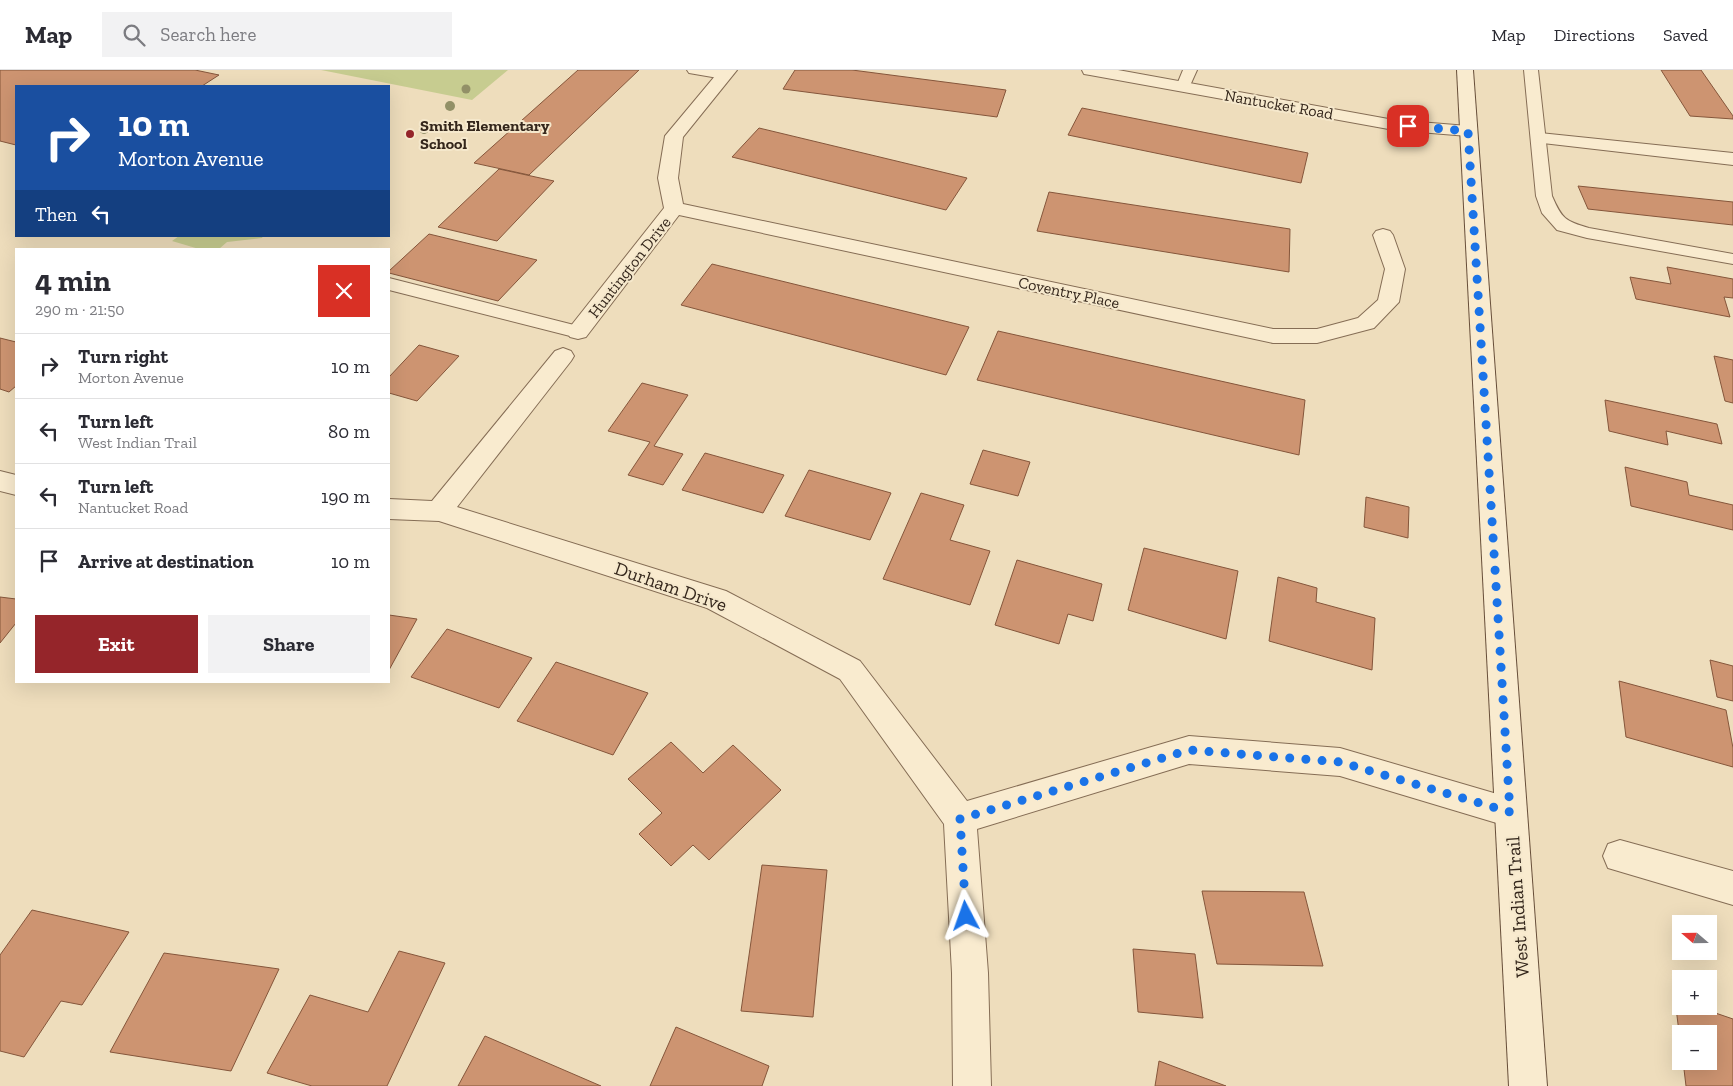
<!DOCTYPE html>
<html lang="en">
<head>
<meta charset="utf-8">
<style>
	body { margin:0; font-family:"Zilla Slab",serif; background:#f2f2f3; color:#2b2b33; height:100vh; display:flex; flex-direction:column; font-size:19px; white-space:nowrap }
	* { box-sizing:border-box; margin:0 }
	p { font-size:16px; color:#7c7c81 }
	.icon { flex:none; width:28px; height:28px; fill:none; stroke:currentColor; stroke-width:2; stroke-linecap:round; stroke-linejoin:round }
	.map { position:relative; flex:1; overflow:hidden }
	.side { position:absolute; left:15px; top:178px; width:375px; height:435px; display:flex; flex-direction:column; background:#fff; border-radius:0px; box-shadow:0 5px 20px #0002 }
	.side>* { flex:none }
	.banner { position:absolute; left:15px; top:15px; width:375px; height:152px; border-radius:0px; box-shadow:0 5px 20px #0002; background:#1a4fa0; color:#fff; overflow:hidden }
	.needle { width:32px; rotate:290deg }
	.buttons { position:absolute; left:1672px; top:845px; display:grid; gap:10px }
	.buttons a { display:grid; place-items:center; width:45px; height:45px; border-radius:0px; background:#fff; box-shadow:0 5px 20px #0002; font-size:25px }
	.pin { position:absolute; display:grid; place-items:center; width:42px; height:42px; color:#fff; margin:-21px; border-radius:10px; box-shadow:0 2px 8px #0006 }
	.me { position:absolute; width:55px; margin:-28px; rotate:356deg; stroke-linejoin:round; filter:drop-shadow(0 0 4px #0008) }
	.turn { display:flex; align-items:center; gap:18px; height:105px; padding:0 20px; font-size:22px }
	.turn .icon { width:65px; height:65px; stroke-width:2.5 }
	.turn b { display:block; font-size:35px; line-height:42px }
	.then { display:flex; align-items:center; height:48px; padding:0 20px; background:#0003; gap:10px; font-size:19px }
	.round { display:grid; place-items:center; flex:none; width:52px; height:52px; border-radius:0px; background:#f2f2f3 }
	.head { display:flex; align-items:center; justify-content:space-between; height:85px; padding:0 20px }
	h1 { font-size:30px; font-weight:800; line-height:38px }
	.button { display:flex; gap:10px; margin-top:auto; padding:10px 20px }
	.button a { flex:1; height:58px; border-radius:0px; background:#95252a; color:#fff; font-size:20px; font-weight:800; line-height:58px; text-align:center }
	.button a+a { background:#f2f2f3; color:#2b2b33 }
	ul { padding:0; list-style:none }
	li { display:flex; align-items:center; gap:15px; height:65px; padding:0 20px; border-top:1px solid #e1e1e2 }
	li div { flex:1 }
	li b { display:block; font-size:19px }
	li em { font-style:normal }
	header { display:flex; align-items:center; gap:30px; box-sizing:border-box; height:70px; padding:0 25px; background:#fff; border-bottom:1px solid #e1e1e2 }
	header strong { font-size:24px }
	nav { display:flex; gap:28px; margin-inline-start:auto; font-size:18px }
	.search { width:350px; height:45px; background:#f2f2f3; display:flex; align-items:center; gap:12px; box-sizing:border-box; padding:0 18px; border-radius:0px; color:#7c7c81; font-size:19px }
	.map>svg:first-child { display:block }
</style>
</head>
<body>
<header>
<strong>Map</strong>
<div class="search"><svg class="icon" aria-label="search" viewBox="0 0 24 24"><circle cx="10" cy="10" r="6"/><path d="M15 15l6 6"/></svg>Search here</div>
<nav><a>Map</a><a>Directions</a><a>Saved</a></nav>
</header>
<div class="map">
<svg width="1733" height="1016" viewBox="0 0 1733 1016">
	<rect width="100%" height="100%" fill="#eeddbc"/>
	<path fill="#c7cc90" d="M321 0H508L472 30Z
		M179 166H263L262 168 227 172 219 179H199L172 171Z"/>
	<path fill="#cd9471" stroke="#85563b" d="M0 0H195L219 5 202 16H16V75L0 71Z
		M578 0H639L529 105 474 93Z
		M795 0H852L1006 20 997 47 783 19Z
		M1661 0H1701L1733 46V49L1690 46Z
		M1082 38 1308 83 1301 113 1068 65Z
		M759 58 967 108 946 140 732 87Z
		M499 99 554 111 497 171 438 157Z
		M1578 116 1733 132V155L1588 139Z
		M1049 122 1290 159 1289 202 1037 161Z
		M429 164 537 190 498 231 389 203V201Z
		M712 194 969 257 946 305 681 235Z
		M1667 197 1733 209V228L1724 227 1730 247 1636 229 1630 207 1671 214Z
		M998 261 1305 330 1299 385 977 310Z
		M0 268 16 272V316L9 322 0 319Z
		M419 275 459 286 417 331 389 323V307Z
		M1714 286 1733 290V333L1725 331Z
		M642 313 688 325 654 376 683 384 663 415 628 405 650 372 608 361Z
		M1605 330 1717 354 1722 374 1666 361 1668 375 1609 361Z
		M983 380 1030 392 1018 426 970 414Z
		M705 383 784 405 763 443 682 420Z
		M1625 397 1687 412 1689 425 1733 435V460L1631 436Z
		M809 400 891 423 870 470 785 446Z
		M921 423 964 435 950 470 990 481 970 535 883 509Z
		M1366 427 1409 437 1408 468 1364 457Z
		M1144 478 1238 501 1226 569 1128 540Z
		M1017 490 1102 514 1093 551 1068 544 1059 574 995 555Z
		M1278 507 1317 518 1316 532 1375 548 1372 600 1269 571Z
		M0 527 16 529V553L0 573Z
		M389 545 417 549 389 600Z
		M447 559 532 588 499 638 411 607Z
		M1710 590 1733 596V631L1717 627Z
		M556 592 648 623 613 685 517 651Z
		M1619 611 1726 640 1733 678V697L1626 667Z
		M671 672 703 703 733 675 781 720 709 790 693 775 671 796 639 764 662 743 628 709Z
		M762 795 827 800 813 947 741 941Z
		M1202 821 1304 822 1323 896 1217 894Z
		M32 840 129 862 82 935 61 931 24 987 0 981V885Z
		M1133 879 1195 884 1203 948 1138 942Z
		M399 881 445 893 387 1016H312L267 1003 310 925 368 942Z
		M164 883 279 899 231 1001 110 982Z
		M1675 930 1681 932V936H1695L1733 949V1016H1686L1683 991H1709V964H1681V978Z
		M676 957 769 996 762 1016H650Z
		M485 966 601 1016H458Z
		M1159 991 1226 1016H1155Z"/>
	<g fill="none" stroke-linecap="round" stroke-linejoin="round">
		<defs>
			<path id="service" d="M687 0H720L729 2 731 5 729 8 724 9 689 3Z
				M1183 0H1197L1188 20H1178L1176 17Z
				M1524 0H1538L1552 126C1562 149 1565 151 1589 158L1733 184V194L1587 168 1557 160 1542 143 1536 126Z
				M389 208 578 256 585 258 588 262 585 266 578 268 389 220Z"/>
			<path id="minor" d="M720 0H737L683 67 678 108 683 134 1273 259H1317L1358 248 1378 230 1385 199 1373 165 1376 161 1383 159 1390 161 1393 165 1405 199 1399 232 1374 258 1317 273H1273L679 145 586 267 578 269 570 267 567 262 570 257 664 138 658 108 665 66Z
				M1082 0H1118L1394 50 1468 56 1474 57 1477 61 1474 65 1468 66 1394 60 1090 5 1084 4Z
				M1540 63 1733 83V95L1534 72 1531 68 1534 64Z
				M563 278 571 281 574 286 571 291 457 437 726 521 860 591 967 731 1189 666 1340 678 1521 731 1526 742 1521 753 1510 757 1340 706 1189 694 977 759 988 903 991 1016H953L952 903 944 754 840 609 707 538 439 451 389 449V429L432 431 555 281Z
				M0 401 16 405V425L0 421Z
				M1620 770 1733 801V835L1608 798 1603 786 1608 774Z"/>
			<path id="secondary" d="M1457 0H1473L1547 1016H1509Z"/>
		</defs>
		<use href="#service" stroke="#856d55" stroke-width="2"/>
		<use href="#minor" stroke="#856d55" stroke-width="2"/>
		<use href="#secondary" stroke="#674e39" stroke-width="2"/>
		<use href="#service" fill="#f9ebcf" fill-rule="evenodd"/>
		<use href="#minor" fill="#f9ebcf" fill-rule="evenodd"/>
		<use href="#secondary" fill="#f9ebcf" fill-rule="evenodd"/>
	</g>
	<g fill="#929067">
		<circle cx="466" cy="19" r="4.5"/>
		<circle cx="450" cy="36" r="5"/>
		<circle cx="424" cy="59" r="5"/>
	</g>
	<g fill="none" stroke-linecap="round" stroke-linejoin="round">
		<path stroke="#1a73e8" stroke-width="9" stroke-dasharray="0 16.2" d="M966 846 960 749 1189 680 1340 692 1510 742 1468 61 1408 56"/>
	</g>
	<circle fill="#95252a" stroke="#f5e8cc" stroke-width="2" cx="410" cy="64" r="5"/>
	<g text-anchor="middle" stroke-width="4" stroke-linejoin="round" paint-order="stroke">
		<g font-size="16" fill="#34261b" stroke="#f5e8cc">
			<text transform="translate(1279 34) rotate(10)" y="6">Nantucket Road</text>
			<text transform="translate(629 197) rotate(-52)" y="6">Huntington Drive</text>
			<text transform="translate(1069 222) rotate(12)" y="6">Coventry Place</text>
		</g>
		<g font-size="16" font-weight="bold" fill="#34261b" stroke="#f5e8cc" text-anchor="start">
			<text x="420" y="61">Smith Elementary<tspan x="420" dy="18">School</tspan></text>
		</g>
		<g font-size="19" fill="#34261b" stroke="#f5e8cc">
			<text transform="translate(671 516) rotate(19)" y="7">Durham Drive</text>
			<text transform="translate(1517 837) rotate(-94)" y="7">West Indian Trail</text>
		</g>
	</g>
</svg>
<div class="buttons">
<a><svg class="needle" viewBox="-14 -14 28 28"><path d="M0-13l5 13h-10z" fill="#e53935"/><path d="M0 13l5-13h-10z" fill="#7c7c81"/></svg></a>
<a>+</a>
<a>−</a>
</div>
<div class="pin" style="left:1408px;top:56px;background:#d93025"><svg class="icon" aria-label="arrive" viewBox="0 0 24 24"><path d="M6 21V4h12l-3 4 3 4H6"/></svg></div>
<svg class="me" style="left:966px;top:846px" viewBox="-20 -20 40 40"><path d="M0-17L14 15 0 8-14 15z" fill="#1a73e8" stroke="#fff" stroke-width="4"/></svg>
<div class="banner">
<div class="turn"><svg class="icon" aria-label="right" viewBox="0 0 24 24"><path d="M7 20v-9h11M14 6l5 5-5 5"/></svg><div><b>10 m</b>Morton Avenue</div></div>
<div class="then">Then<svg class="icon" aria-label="left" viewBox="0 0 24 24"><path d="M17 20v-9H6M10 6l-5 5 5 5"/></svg></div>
</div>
<section class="side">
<div class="head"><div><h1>4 min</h1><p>290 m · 21:50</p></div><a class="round" style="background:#d93025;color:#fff"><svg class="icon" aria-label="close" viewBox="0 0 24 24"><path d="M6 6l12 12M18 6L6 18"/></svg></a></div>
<ul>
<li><svg class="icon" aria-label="right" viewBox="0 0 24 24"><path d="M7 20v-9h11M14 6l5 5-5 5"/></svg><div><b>Turn right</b><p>Morton Avenue</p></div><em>10 m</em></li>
<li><svg class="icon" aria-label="left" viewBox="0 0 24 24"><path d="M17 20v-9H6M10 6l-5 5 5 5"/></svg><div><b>Turn left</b><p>West Indian Trail</p></div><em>80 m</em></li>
<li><svg class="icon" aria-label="left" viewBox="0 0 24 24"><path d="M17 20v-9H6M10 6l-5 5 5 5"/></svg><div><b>Turn left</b><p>Nantucket Road</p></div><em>190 m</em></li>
<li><svg class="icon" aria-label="arrive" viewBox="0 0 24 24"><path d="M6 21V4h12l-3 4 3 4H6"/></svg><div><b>Arrive at destination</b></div><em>10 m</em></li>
</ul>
<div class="button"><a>Exit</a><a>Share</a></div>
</section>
</div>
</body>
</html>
